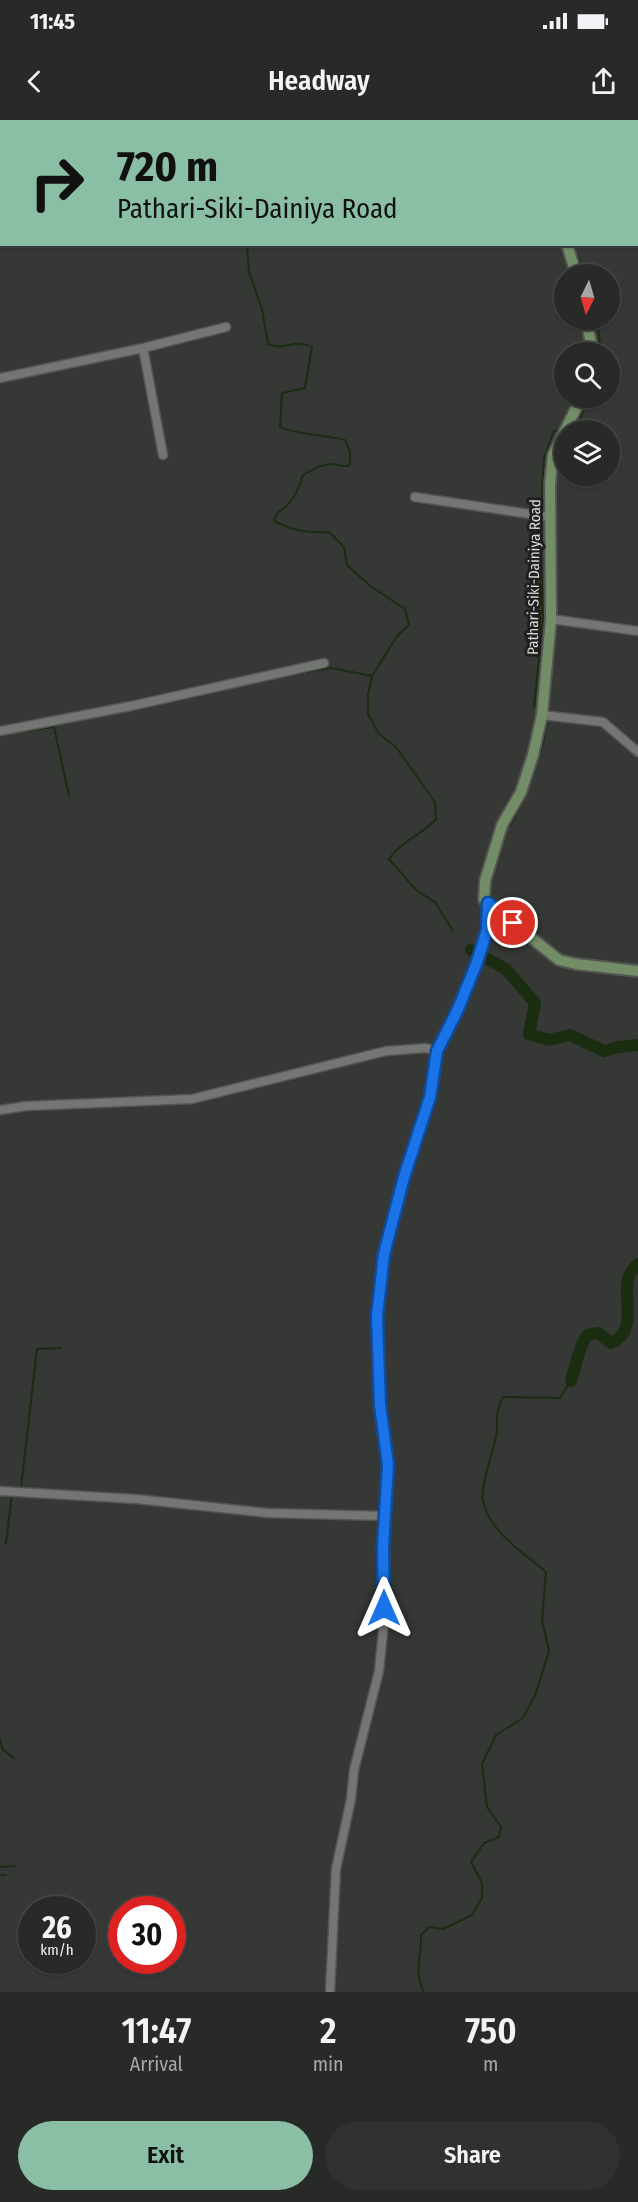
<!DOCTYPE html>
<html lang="en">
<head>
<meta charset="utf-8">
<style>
	body { margin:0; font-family:"Fira Sans Condensed",sans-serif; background:#303230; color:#f1f3f6; height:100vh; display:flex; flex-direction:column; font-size:22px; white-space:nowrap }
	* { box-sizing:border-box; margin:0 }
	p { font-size:20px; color:#a5a7a8 }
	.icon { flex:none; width:33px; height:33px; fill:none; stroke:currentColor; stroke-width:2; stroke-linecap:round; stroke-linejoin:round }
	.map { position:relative; height:1872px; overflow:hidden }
	.sheet { display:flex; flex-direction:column; background:#282a28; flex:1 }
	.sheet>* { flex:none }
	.top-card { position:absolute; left:0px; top:0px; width:639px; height:126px; box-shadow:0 2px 4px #0004,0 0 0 2px #444645; background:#8abfa5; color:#111; overflow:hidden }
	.needle { width:39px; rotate:185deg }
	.controls { position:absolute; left:554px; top:144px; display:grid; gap:12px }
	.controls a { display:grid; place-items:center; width:66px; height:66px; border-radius:50%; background:#282a28; box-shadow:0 2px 4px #0004,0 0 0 2px #444645; font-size:30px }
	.speed { position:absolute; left:18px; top:1776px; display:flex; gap:12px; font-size:30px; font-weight:700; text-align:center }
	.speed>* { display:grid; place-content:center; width:78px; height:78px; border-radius:50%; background:#282a28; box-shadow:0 2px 4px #0004,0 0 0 2px #444645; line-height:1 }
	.speed small { font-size:15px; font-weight:400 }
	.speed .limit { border:9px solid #d22; background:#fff; color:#111 }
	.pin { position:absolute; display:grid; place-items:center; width:51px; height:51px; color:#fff; margin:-26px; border:3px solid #fff; border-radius:50%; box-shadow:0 2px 6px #0007 }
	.me { position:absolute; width:66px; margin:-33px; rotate:0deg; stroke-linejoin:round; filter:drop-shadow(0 0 4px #0008) }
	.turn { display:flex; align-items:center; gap:21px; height:126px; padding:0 18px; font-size:27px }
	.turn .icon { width:78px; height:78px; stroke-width:2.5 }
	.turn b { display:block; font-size:42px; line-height:51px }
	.eta { display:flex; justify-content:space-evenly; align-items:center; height:102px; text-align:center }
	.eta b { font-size:36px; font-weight:600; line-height:42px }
	.primary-button { display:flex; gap:12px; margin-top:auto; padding:12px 18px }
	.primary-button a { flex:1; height:69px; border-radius:36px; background:#8abfa5; color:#111; font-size:24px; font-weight:600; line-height:69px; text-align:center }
	.primary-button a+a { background:#303230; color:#f1f3f6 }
	.status { display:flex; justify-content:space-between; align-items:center; height:42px; padding:0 30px; background:#282a28; direction:ltr }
	.status svg { height:16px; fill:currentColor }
	header { display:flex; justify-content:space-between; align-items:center; height:78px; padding:0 18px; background:#282a28; font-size:27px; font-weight:600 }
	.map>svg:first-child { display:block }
</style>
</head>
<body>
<div class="status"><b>11:45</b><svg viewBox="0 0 49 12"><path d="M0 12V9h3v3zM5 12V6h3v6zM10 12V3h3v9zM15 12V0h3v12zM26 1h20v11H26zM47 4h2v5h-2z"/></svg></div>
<header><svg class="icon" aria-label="back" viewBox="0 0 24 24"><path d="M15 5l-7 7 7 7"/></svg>Headway<svg class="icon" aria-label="share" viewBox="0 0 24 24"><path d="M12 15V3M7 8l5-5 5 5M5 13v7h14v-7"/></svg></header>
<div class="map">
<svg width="638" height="1872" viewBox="0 0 638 1872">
	<rect width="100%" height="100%" fill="#363835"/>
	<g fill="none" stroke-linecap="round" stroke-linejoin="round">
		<path stroke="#1a2d11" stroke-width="2" d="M95 2V0
			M572 2V0
			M247 124 249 152 262 189 268 224C284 231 296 218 312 227L305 268 282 273 280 307C288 313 331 316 345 320L350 332V345C343 348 338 344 331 344 321 344 311 350 303 355 297 373 293 383 277 393L274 401C293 411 308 413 329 412L344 427 347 445 369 465 405 489 409 505 397 516 372 556 368 575V594L379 614 396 627 435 682 436 699C421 716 403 719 389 739L417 771 435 782 453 811
			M573 124 584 154
			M597 200 601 232
			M574 310 590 278
			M541 393 544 338 554 311H559
			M556 504 567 505
			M629 514 638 515
			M298 553 331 548 372 556
			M534 587 543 503 540 398
			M549 588 550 593
			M0 607 17 603
			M25 609 27 611 54 607 69 676
			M510 706C529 671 541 638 548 599
			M21 1368 37 1229 61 1228
			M6 1424 12 1373
			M0 1619 3 1630 14 1638
			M0 1747 15 1746
			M0 1755H6
			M424 1872C413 1850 422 1837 421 1815L429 1807 443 1809 472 1795 482 1778V1763L471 1742 484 1723 499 1717 501 1707 487 1687 482 1644 496 1615 523 1598 536 1573 549 1531 542 1500 546 1452C524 1433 488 1411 483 1380 480 1367 492 1335 495 1321 500 1302 493 1296 503 1277L560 1278 569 1263"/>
		<path stroke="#1a2d11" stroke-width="12" d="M471 830 506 849 535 883 529 914 549 920 570 915 604 931 618 927 638 925
			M571 1261C574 1251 581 1220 588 1215 591 1214 595 1214 598 1213L611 1223C638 1212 623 1179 628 1159 629 1153 634 1148 638 1144"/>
		<defs>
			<path id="minor" d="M143 228 163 335
				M0 258 143 228 226 207
				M415 377 550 397
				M551 499 638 511
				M542 595 603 602 638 632
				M0 611 131 586 324 543
				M0 990 26 986 192 979 386 931 426 928 437 931
				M0 1371 136 1379 268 1393 384 1396
				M330 1872 336 1749 351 1679 354 1650 379 1551 384 1502 383 1427 388 1345 380 1285 377 1196 384 1134 404 1057 430 977 437 931 458 889 477 842 487 810 488 783"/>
			<path id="major" d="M565 2 566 0
				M567 124 576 154
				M586 200 593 232
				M581 278 553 335 550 364 551 499 542 595 533 635 521 672 502 705 485 761 484 780 559 840 576 844 638 851"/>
		</defs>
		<use href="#minor" stroke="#535552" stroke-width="11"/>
		<use href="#major" stroke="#535552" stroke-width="14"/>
		<use href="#minor" stroke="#747673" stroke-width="8"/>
		<use href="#major" stroke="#738d67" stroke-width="10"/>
	</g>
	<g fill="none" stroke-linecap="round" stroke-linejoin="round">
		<defs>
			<path id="route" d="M384 1488 383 1427 388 1345 380 1285 377 1196 384 1134 404 1057 430 977 437 931 458 889 477 842 487 810 488 783 513 803"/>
		</defs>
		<use href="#route" stroke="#114b97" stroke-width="15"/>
		<use href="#route" stroke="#1a73e8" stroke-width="10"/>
	</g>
	<g text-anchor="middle" stroke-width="6" stroke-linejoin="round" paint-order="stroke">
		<g font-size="15" fill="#dddedc" stroke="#1e1f1e">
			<text transform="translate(534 457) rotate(-89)" y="5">Pathari-Siki-Dainiya Road</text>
		</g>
	</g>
</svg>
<div class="controls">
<a><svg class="needle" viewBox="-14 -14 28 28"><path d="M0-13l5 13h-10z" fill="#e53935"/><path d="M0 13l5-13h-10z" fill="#a5a7a8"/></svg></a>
<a><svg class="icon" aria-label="search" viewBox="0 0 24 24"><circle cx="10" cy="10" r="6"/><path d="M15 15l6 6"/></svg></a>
<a><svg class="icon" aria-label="layers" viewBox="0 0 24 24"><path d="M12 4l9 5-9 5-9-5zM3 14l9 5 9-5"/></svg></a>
</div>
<div class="speed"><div>26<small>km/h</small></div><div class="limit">30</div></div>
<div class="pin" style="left:513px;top:803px;background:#d93025"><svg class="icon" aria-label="arrive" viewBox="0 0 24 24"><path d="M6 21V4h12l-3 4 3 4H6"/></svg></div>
<svg class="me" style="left:384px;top:1488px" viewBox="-20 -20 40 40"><path d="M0-17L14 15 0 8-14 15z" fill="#1a73e8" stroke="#fff" stroke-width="4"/></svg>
<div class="top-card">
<div class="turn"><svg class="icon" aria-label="right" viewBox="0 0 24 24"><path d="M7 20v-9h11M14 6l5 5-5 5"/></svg><div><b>720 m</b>Pathari-Siki-Dainiya Road</div></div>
</div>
</div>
<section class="sheet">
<div class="eta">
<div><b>11:47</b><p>Arrival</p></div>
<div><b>2</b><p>min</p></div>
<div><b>750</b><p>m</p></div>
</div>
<div class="primary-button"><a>Exit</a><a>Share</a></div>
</section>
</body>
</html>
